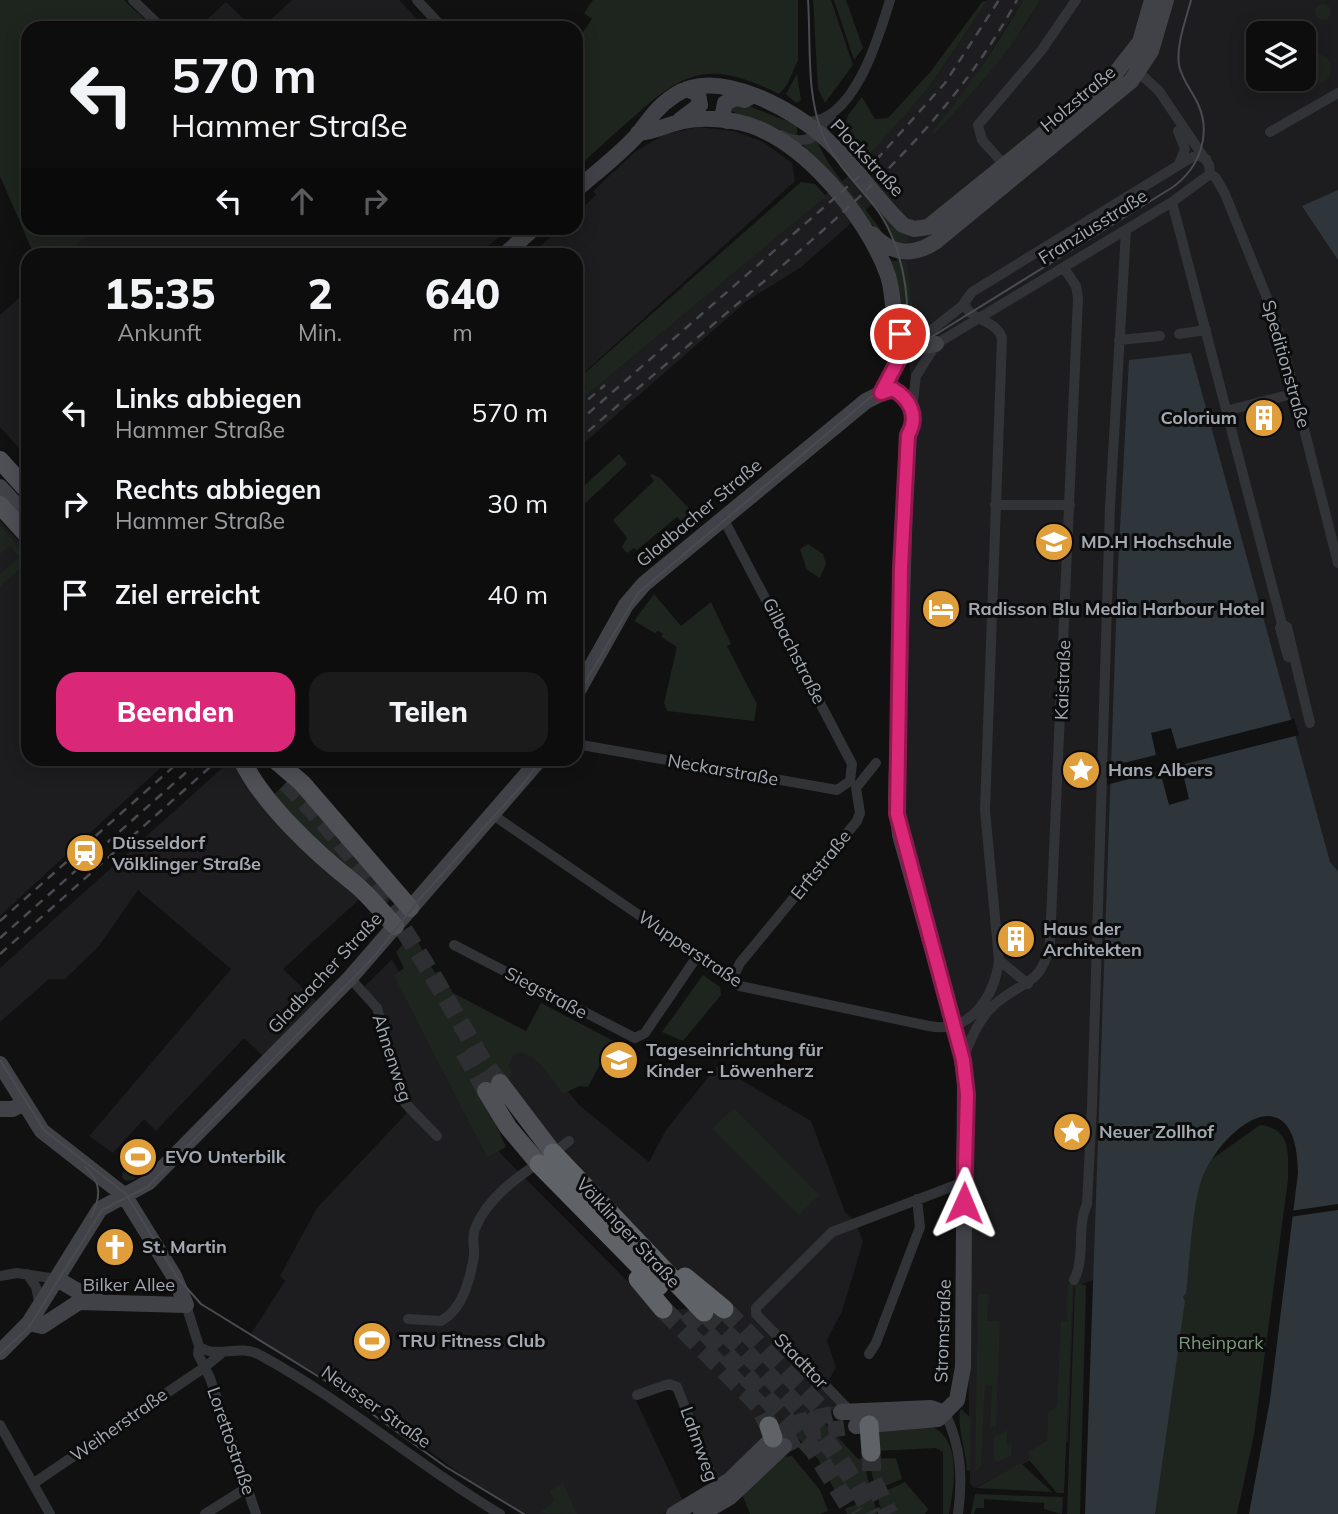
<!DOCTYPE html>
<html lang="de">
<head>
<meta charset="utf-8">
<style>
	body { margin:0; font-family:Mulish,sans-serif; background:#1b1b1c; color:#f1f3f6; height:100vh; display:flex; flex-direction:column; font-size:26px; white-space:nowrap }
	* { box-sizing:border-box; margin:0 }
	p { font-size:23px; color:#9a9c9e }
	.icon { flex:none; width:38px; height:38px; fill:none; stroke:currentColor; stroke-width:2; stroke-linecap:round; stroke-linejoin:round }
	.map { position:relative; flex:1; overflow:hidden }
	.side { position:absolute; left:21px; top:248px; width:562px; height:518px; display:flex; flex-direction:column; background:#0d0d0e; border-radius:21px; box-shadow:0 4px 18px #0003,0 0 0 2px #2d2d2e }
	.side>* { flex:none }
	.guide { position:absolute; left:21px; top:21px; width:562px; height:214px; border-radius:21px; box-shadow:0 4px 18px #0003,0 0 0 2px #2d2d2e; background:#0d0d0e; color:#f1f3f6; overflow:hidden }
	.tools { position:absolute; left:1246px; top:21px; display:grid; gap:14px }
	.tools a { display:grid; place-items:center; width:70px; height:70px; border-radius:14px; background:#0d0d0e; box-shadow:0 4px 18px #0003,0 0 0 2px #2d2d2e; font-size:35px }
	.pin { position:absolute; display:grid; place-items:center; width:60px; height:60px; color:#fff; margin:-30px; border:4px solid #fff; border-radius:50%; box-shadow:0 2px 7px #0007 }
	.me { position:absolute; width:77px; margin:-38px; rotate:1deg; stroke-linejoin:round; filter:drop-shadow(0 0 5px #0008) }
	.turn { display:flex; align-items:center; gap:24px; height:147px; padding:0 35px; font-size:32px }
	.turn .icon { width:91px; height:91px; stroke-width:2.5 }
	.turn b { display:block; font-size:49px; line-height:60px }
	.lanes { display:flex; align-items:center; height:66px; padding:0 35px; background:#0003; justify-content:center; gap:35px; direction:ltr }
	.lanes .off { opacity:.35 }
	.eta { display:flex; justify-content:space-evenly; align-items:center; height:119px; text-align:center }
	.eta b { font-size:42px; font-weight:800; line-height:49px }
	.action { display:flex; gap:14px; margin-top:auto; padding:14px 35px }
	.action a { flex:1; height:80px; border-radius:21px; background:#db2777; color:#fff; font-size:28px; font-weight:800; line-height:80px; text-align:center }
	.action a+a { background:#1b1b1c; color:#f1f3f6 }
	ul { padding:0; list-style:none }
	li { display:flex; align-items:center; gap:21px; height:91px; padding:0 35px }
	li div { flex:1 }
	li b { display:block; font-size:26px }
	li em { font-style:normal }
	.map>svg:first-child { display:block }
</style>
</head>
<body>
<div class="map">
<svg width="1338" height="1514" viewBox="0 0 1338 1514">
	<rect width="100%" height="100%" fill="#111112"/>
	<path fill="#1d1d1f" fill-rule="evenodd" d="M292 0H399L426 28H262Z
		M988 0H1023L949 118 983 81 1026 24 1040 0H1338V915L1097 1217 1094 1280 1074 1287 1068 1442 974 1488 970 1483 967 1270 969 1094 901 823 914 403 890 205 882 196 800 268 748 300 576 450V404L852 173 927 90ZM1258 33H1304V79H1258Z
		M226 2 253 28H198Z
		M698 127 734 131 763 142 792 163 795 181 576 380V256H530L560 228H576V214L596 195 593 191 636 151 666 134Z
		M97 228H509L478 255H65Z
		M28 290V458L0 427V315Z
		M0 521 28 550V760H169L0 916Z
		M231 760 244 782 301 846 328 873 363 896 283 969 318 1003 265 1058 244 1038 156 1131 144 1119 113 1153 89 1136 91 1134 231 969 138 890 99 946 65 979H49L0 1022V968Z
		M392 959 483 1131 502 1155 657 1311 722 1306 628 1228 501 1081 502 1056 531 1046 579 1105 649 1162 666 1130 717 1066 811 1121 845 1212 855 1221 863 1242 842 1311 827 1340 836 1368 828 1381 855 1410 801 1414 717 1484 675 1381 634 1396 684 1503 663 1514H526L471 1482 370 1407 251 1334 285 1281 280 1276 317 1208 406 1114 383 1018 363 988Z"/>
	<path fill="#1e241e" d="M0 0H124L154 28H28V228H97L65 255H34L0 176Z
		M593 0H798V60L787 85 779 94C715 62 688 67 637 114 616 132 596 150 576 169V42L592 19 584 13Z
		M813 0H831L853 65 825 103 818 89Z
		M834 0H846L863 48 854 60Z
		M988 0 927 90 863 162 843 133 848 115 862 97 875 119 888 118 931 71 982 2Z
		M1023 0H1040C1012 50 974 93 934 134L932 132C967 90 996 47 1023 0Z
		M1315 12a8 8 0 1 1 16 0a8 8 0 1 1-16 0Z
		M1295 20 1308 27V38L1304 42V33H1285L1286 26Z
		M1301 69a15 15 0 1 1 30 0a15 15 0 1 1-30 0Z
		M797 74 801 100 796 103 786 94Z
		M741 103 797 125V136L731 111 732 106Z
		M817 141C832 176 861 200 882 232L876 229 803 148 804 145Z
		M801 182 815 184 826 196 576 404V381Z
		M881 213 909 236 907 243 895 242Z
		M886 255 893 261H907L916 337 908 336Z
		M619 454 627 464 576 512V493Z
		M652 474 660 478 699 519 688 528 677 517 637 550 634 548 627 553 622 547 627 538 613 520 654 481 650 475Z
		M0 526 28 556V561L0 587V574L20 557 10 546 0 554Z
		M808 544 823 554 826 564 820 578 807 570 800 549Z
		M654 594 681 626 711 602 731 644 727 646 757 704 754 721 667 711 664 703 677 647 661 637 663 634 658 631 655 633 634 621Z
		M290 778 393 895 384 907 336 867 273 796Z
		M413 933 435 973 441 971 453 993 526 1031 541 1003 623 1046 605 1055 588 1087 579 1086 563 1094C552 1081 533 1045 514 1055L509 1065 512 1073 490 1111 506 1147 487 1157 394 976 404 968 396 952Z
		M703 975 720 987 721 995 683 1041 662 1032Z
		M734 1108 819 1195 799 1215 712 1128Z
		M1260 1125C1292 1129 1288 1153 1288 1180L1254 1435 1237 1514H1151L1197 1182 1205 1164Z
		M151 1157 153 1160 133 1180 126 1181 122 1177 123 1172Z
		M1068 1284H1073L1064 1493H1057L1029 1460 1028 1452 1047 1441 1048 1413 1057 1406 1061 1321H1067Z
		M1075 1284 1086 1285 1080 1514H1067Z
		M978 1294H989L987 1321H1000L996 1427H990L992 1386 985 1385 981 1466 975 1471Z
		M961 1409 971 1418 970 1470 967 1471C967 1456 955 1419 961 1409Z
		M820 1418 858 1459H863L871 1492 842 1504 818 1459 781 1420Z
		M930 1426C963 1438 954 1488 949 1514H943V1452L936 1448 876 1451 878 1432 883 1429Z
		M1007 1430V1445L1012 1443 1011 1456 997 1462 994 1459V1437Z
		M792 1456 820 1490 828 1511 820 1514H750L742 1494 780 1457Z
		M896 1458 902 1479 876 1490 868 1459Z
		M1021 1463 1052 1492 976 1488Z
		M905 1482 928 1509 925 1514H882L877 1495Z
		M563 1483 577 1514 540 1513 555 1500 549 1491Z
		M975 1494 1063 1497 1062 1514 1044 1509V1503L984 1499V1508H976L974 1514H971Z
		M873 1497 877 1514H847L845 1509Z"/>
	<path fill="#2e363b" d="M1338 190V260L1302 206Z
		M1191 353 1330 862 1338 871V1514H1249L1270 1400 1298 1173C1297 1080 1233 1117 1205 1171 1192 1197 1190 1262 1186 1293L1183 1297 1185 1301 1155 1514H1085L1118 566 1129 360Z"/>
	<path fill="#111112" d="M1294 719 1299 735 1181 765 1189 799 1169 805 1160 771 1106 785 1107 767 1156 755 1151 733 1171 728 1177 749Z
		M1338 1204V1210L1289 1217 1290 1211Z"/>
	<g fill="none" stroke-linecap="round" stroke-linejoin="round">
		<path stroke="#2e2f32" stroke-width="16" stroke-dasharray="16 8" stroke-linecap="butt" d="M773 1438 801 1421 841 1412
			M784 1446 808 1433 856 1426"/>
		<path stroke="#2e2f32" stroke-width="18" stroke-dasharray="18 9" stroke-linecap="butt" d="M286 783C373 869 423 959 484 1063L500 1083
			M464 1052 486 1091"/>
		<path stroke="#2e2f32" stroke-width="19" stroke-dasharray="19 10" stroke-linecap="butt" d="M663 1309 758 1404 769 1426
			M724 1309 826 1414
			M687 1312 814 1450 854 1514
			M704 1312C768 1374 831 1433 872 1514
			M871 1452 872 1479 889 1514"/>
		<path stroke="#323337" stroke-width="10" d="M133 0 162 28
			M417 0 443 28
			M805 122C854 124 879 36 890 0
			M1178 131 1185 149 1179 164
			M1270 132 1338 93
			M782 135C803 147 818 137 833 121
			M1008 169 982 140 978 125 1041 51 1076 0
			M1210 174 1216 178 1225 194 1269 303 1284 350 1338 563
			M1172 202 1282 624 1287 627 1310 723
			M964 303C970 322 995 318 1002 338L985 810 999 960 1028 984
			M1179 334 1206 330
			M1119 340 1160 336
			M914 344 962 306 972 292 1187 160 1197 155 1206 159
			M881 393 898 361 900 334
			M912 408 916 376 936 344 1172 202 1210 174 1209 165 1159 91 1134 68
			M1233 409 1296 393
			M995 505H1070
			M1282 624 1280 628 1288 657
			M576 744 837 790 850 781 852 764 723 518
			M493 815 684 946C701 963 724 972 740 986L929 1026C970 1034 994 998 999 960
			M454 945 635 1038 645 1033 696 958
			M733 977 740 963 857 821 860 813 856 788 876 763
			M350 978 377 1008 405 1103 437 1136
			M963 1060C969 1041 979 1020 993 1006 1021 980 1042 987 1050 943L1078 298 1076 286 1064 268
			M27 1274 36 1287 40 1306
			M0 1276 17 1273 57 1279
			M1074 1280C1086 1257 1076 1228 1087 1204L1092 1107 1110 506 1126 230
			M186 1305 199 1346 198 1354 210 1378 256 1514
			M408 1319 441 1321C463 1309 470 1279 474 1256 475 1246 471 1238 475 1229 490 1189 537 1166 569 1141
			M199 1346C215 1360 239 1343 260 1355 345 1401 417 1465 500 1514
			M869 1354 876 1343 920 1227 917 1199
			M637 1395 669 1384 677 1387 719 1495
			M850 1411 756 1314V1308L832 1232 964 1182
			M945 1413C961 1446 963 1478 958 1514
			M0 1425 50 1514
			M34 1483 205 1367 223 1352
			M205 1514 248 1487"/>
		<path stroke="#404247" stroke-width="16" d="M680 120 700 105 698 94 687 89
			M727 121 723 113 725 103 736 98 745 100 750 97
			M638 133C655 132 668 124 684 121 701 117 721 119 738 122 801 135 866 216 887 273 895 292 890 319 902 335 911 346 924 347 936 344
			M576 190C596 172 621 154 639 133 650 118 658 106 675 95 718 66 796 111 828 141 856 167 876 199 903 225L914 229 928 227 1111 79 1140 42 1152 0
			M872 234C891 254 912 257 935 242L1131 81 1151 51 1166 0
			M503 256 534 228
			M0 487 28 518
			M576 694 626 605 644 584 866 401 890 389C910 396 919 416 907 435L896 800 900 835 959 1043 965 1078 963 1367 957 1400 938 1419 856 1426
			M0 1064 42 1131 124 1195 174 1276 186 1305
			M0 1109H13L23 1103
			M57 1279 81 1293 95 1296
			M29 1323 42 1326 79 1302 186 1305
			M0 1352 29 1323 100 1209 149 1182 350 978 539 760
			M841 1412 931 1408 945 1413
			M674 1514 730 1480 773 1438
			M701 1514 730 1497 784 1446"/>
		<path stroke="#4f5056" stroke-width="18" d="M0 460 28 491
			M0 505 28 536
			M242 760C263 804 316 853 354 883 369 895 382 912 395 926
			M275 760 302 783 410 908
			M500 1083 553 1153
			M486 1091 508 1127 539 1164"/>
		<path stroke="#5f6267" stroke-width="19" d="M553 1153 704 1312
			M539 1164 659 1286
			M685 1277 724 1309
			M638 1279 663 1309
			M869 1425 871 1452
			M769 1426 773 1438"/>
		<path stroke="#494b50" stroke-width="2" d="M808 0C811 43 806 92 822 133 834 164 859 185 878 211 905 249 918 323 896 365
			M576 698 638 593 885 385 925 341 1173 187C1199 168 1212 135 1198 104 1192 91 1182 80 1179 65 1176 44 1186 20 1191 0
			M0 1060 44 1130 126 1194 177 1277 201 1304 329 1383 446 1467 524 1514
			M85 1167C102 1182 101 1198 91 1217
			M0 1354 29 1327 102 1210 147 1187 371 960 419 900 524 783 541 760"/>
		<path stroke="#494b50" stroke-width="2.5" stroke-dasharray="9 7" stroke-linecap="butt" d="M576 410 605 385
			M576 424 870 167 945 83 999 0
			M576 442C637 388 700 336 762 283 861 199 954 116 1017 0
			M0 921 181 760
			M0 938 200 760
			M0 954 218 760"/>
	</g>
	<g fill="none" stroke-linecap="round" stroke-linejoin="round">
		<defs>
			<path id="route" d="M900 334 898 361 881 393 893 389C910 399 919 416 908 435L901 568 897 814 963 1060 967 1094 964 1203"/>
		</defs>
		<use href="#route" stroke="#8e194d" stroke-width="18"/>
		<use href="#route" stroke="#db2777" stroke-width="12"/>
	</g>
	<defs>
		<symbol id="building-disc" viewBox="-11 -11 22 22"><circle r="9.5" fill="#e09e3b" stroke="#0c0c0d"/><path d="M-4-6H4V6H1V3H-1V6H-4ZM-2.5-4.3h1.7v1.8h-1.7ZM.8-4.3h1.7v1.8H.8ZM-2.5-1h1.7V.8h-1.7ZM.8-1h1.7V.8H.8Z" fill="#fff"/></symbol>
		<symbol id="university-disc" viewBox="-11 -11 22 22"><circle r="9.5" fill="#e09e3b" stroke="#0c0c0d"/><path d="M0-5L7-2L0 1L-7-2ZM-4 1L0 2.5L4 1V4Q0 6-4 4Z" fill="#fff"/></symbol>
		<symbol id="hotel-disc" viewBox="-11 -11 22 22"><circle r="9.5" fill="#e09e3b" stroke="#0c0c0d"/><path d="M-6-4.5h1.5V1H6V5H4.5V3h-9V5H-6ZM-4 0a1.8 1.8 0 1 1 3.6 0ZM.5 0V-2.5h3Q6-2.5 6 0Z" fill="#fff"/></symbol>
		<symbol id="sight-disc" viewBox="-11 -11 22 22"><circle r="9.5" fill="#e09e3b" stroke="#0c0c0d"/><path d="M0-6L1.8-2.2L6-1.7L2.9 1.2L3.7 5.4L0 3.3L-3.7 5.4L-2.9 1.2L-6-1.7L-1.8-2.2Z" fill="#fff"/></symbol>
		<symbol id="station-disc" viewBox="-11 -11 22 22"><circle r="9.5" fill="#e09e3b" stroke="#0c0c0d"/><path d="M-3-6H3Q5-6 5-4V2Q5 4 3 4L4.5 6H3L1.5 4h-3L-3 6H-4.5L-3 4Q-5 4-5 2V-4Q-5-6-3-6ZM-3.5-4v3h7v-3ZM-3.5 1v1.5H-2V1ZM2 1v1.5H3.5V1Z" fill="#fff"/></symbol>
		<symbol id="school-disc" viewBox="-11 -11 22 22"><circle r="9.5" fill="#e09e3b" stroke="#0c0c0d"/><path d="M0-5L7-2L0 1L-7-2ZM-4 1L0 2.5L4 1V4Q0 6-4 4Z" fill="#fff"/></symbol>
		<symbol id="stadium-disc" viewBox="-11 -11 22 22"><circle r="9.5" fill="#e09e3b" stroke="#0c0c0d"/><path d="M0-5a6.5 5 0 1 0 0 10a6.5 5 0 1 0 0-10ZM-3.5-1.8h7v3.6h-7Z" fill="#fff"/></symbol>
		<symbol id="church-disc" viewBox="-11 -11 22 22"><circle r="9.5" fill="#e09e3b" stroke="#0c0c0d"/><path d="M-1.2-6h2.4v3.5h3.3v2.4h-3.3V6h-2.4V-.1h-3.3v-2.4h3.3Z" fill="#fff"/></symbol>
	</defs>
	<g fill-rule="evenodd">
		<use href="#building-disc" x="1242" y="396" width="44" height="44"/>
		<use href="#university-disc" x="1032" y="520" width="44" height="44"/>
		<use href="#hotel-disc" x="919" y="587" width="44" height="44"/>
		<use href="#sight-disc" x="1059" y="748" width="44" height="44"/>
		<use href="#station-disc" x="63" y="831" width="44" height="44"/>
		<use href="#building-disc" x="994" y="917" width="44" height="44"/>
		<use href="#school-disc" x="597" y="1038" width="44" height="44"/>
		<use href="#sight-disc" x="1050" y="1110" width="44" height="44"/>
		<use href="#stadium-disc" x="116" y="1135" width="44" height="44"/>
		<use href="#church-disc" x="93" y="1225" width="44" height="44"/>
		<use href="#stadium-disc" x="350" y="1319" width="44" height="44"/>
	</g>
	<g text-anchor="middle" stroke-width="6" stroke-linejoin="round" paint-order="stroke">
		<g font-size="18" fill="#a3a9b2" stroke="#0c0c0d">
			<text transform="translate(1078 99) rotate(-40)" y="6">Holzstraße</text>
			<text transform="translate(867 158) rotate(47)" y="6">Plockstraße</text>
			<text transform="translate(1093 227) rotate(-32)" y="6">Franziusstraße</text>
			<text transform="translate(1286 364) rotate(74)" y="6">Speditionstraße</text>
			<text transform="translate(699 513) rotate(-40)" y="6">Gladbacher Straße</text>
			<text transform="translate(794 651) rotate(63)" y="6">Gilbachstraße</text>
			<text transform="translate(1063 680) rotate(-88)" y="6">Kaistraße</text>
			<text transform="translate(723 770) rotate(10)" y="6">Neckarstraße</text>
			<text transform="translate(821 865) rotate(-51)" y="6">Erftstraße</text>
			<text transform="translate(690 949) rotate(34)" y="6">Wupperstraße</text>
			<text transform="translate(325 973) rotate(-47)" y="6">Gladbacher Straße</text>
			<text transform="translate(546 993) rotate(28)" y="6">Siegstraße</text>
			<text transform="translate(392 1058) rotate(72)" y="6">Ahnenweg</text>
			<text transform="translate(628 1233) rotate(47)" y="6">Völklinger Straße</text>
			<text x="129" y="1291">Bilker Allee</text>
			<text transform="translate(943 1331) rotate(-88)" y="6">Stromstraße</text>
			<text transform="translate(801 1361) rotate(46)" y="6">Stadttor</text>
			<text transform="translate(376 1407) rotate(35)" y="6">Neusser Straße</text>
			<text transform="translate(119 1425) rotate(-35)" y="6">Weiherstraße</text>
			<text transform="translate(231 1441) rotate(71)" y="6">Lorettostraße</text>
			<text transform="translate(699 1444) rotate(70)" y="6">Lahnweg</text>
		</g>
		<g font-size="18" font-weight="bold" fill="#a3a9b2" stroke="#0c0c0d" text-anchor="start">
			<text x="1237" y="424" text-anchor="end">Colorium</text>
			<text x="1081" y="548">MD.H Hochschule</text>
			<text x="968" y="615">Radisson Blu Media Harbour Hotel</text>
			<text x="1108" y="776">Hans Albers</text>
			<text x="112" y="849">Düsseldorf<tspan x="112" dy="21">Völklinger Straße</tspan></text>
			<text x="1043" y="935">Haus der<tspan x="1043" dy="21">Architekten</tspan></text>
			<text x="646" y="1056">Tageseinrichtung für<tspan x="646" dy="21">Kinder - Löwenherz</tspan></text>
			<text x="1099" y="1138">Neuer Zollhof</text>
			<text x="165" y="1163">EVO Unterbilk</text>
			<text x="142" y="1253">St. Martin</text>
			<text x="399" y="1347">TRU Fitness Club</text>
		</g>
		<g font-size="18" fill="#7c9b7c" stroke="#0c0c0d">
			<text x="1221" y="1349">Rheinpark</text>
		</g>
	</g>
</svg>
<div class="tools">
<a><svg class="icon" aria-label="layers" viewBox="0 0 24 24"><path d="M12 4l9 5-9 5-9-5zM3 14l9 5 9-5"/></svg></a>
</div>
<div class="pin" style="left:900px;top:334px;background:#d93025"><svg class="icon" aria-label="arrive" viewBox="0 0 24 24"><path d="M6 21V4h12l-3 4 3 4H6"/></svg></div>
<svg class="me" style="left:964px;top:1203px" viewBox="-20 -20 40 40"><path d="M0-17L14 15 0 8-14 15z" fill="#db2777" stroke="#fff" stroke-width="4"/></svg>
<div class="guide">
<div class="turn"><svg class="icon" aria-label="left" viewBox="0 0 24 24"><path d="M17 20v-9H6M10 6l-5 5 5 5"/></svg><div><b>570 m</b>Hammer Straße</div></div>
<div class="lanes"><svg class="icon" aria-label="left" viewBox="0 0 24 24"><path d="M17 20v-9H6M10 6l-5 5 5 5"/></svg><svg class="icon off" aria-label="ahead" viewBox="0 0 24 24"><path d="M12 20V5M6 11l6-6 6 6"/></svg><svg class="icon off" aria-label="right" viewBox="0 0 24 24"><path d="M7 20v-9h11M14 6l5 5-5 5"/></svg></div>
</div>
<section class="side">
<div class="eta">
<div><b>15:35</b><p>Ankunft</p></div>
<div><b>2</b><p>Min.</p></div>
<div><b>640</b><p>m</p></div>
</div>
<ul>
<li><svg class="icon" aria-label="left" viewBox="0 0 24 24"><path d="M17 20v-9H6M10 6l-5 5 5 5"/></svg><div><b>Links abbiegen</b><p>Hammer Straße</p></div><em>570 m</em></li>
<li><svg class="icon" aria-label="right" viewBox="0 0 24 24"><path d="M7 20v-9h11M14 6l5 5-5 5"/></svg><div><b>Rechts abbiegen</b><p>Hammer Straße</p></div><em>30 m</em></li>
<li><svg class="icon" aria-label="arrive" viewBox="0 0 24 24"><path d="M6 21V4h12l-3 4 3 4H6"/></svg><div><b>Ziel erreicht</b></div><em>40 m</em></li>
</ul>
<div class="action"><a>Beenden</a><a>Teilen</a></div>
</section>
</div>
</body>
</html>
